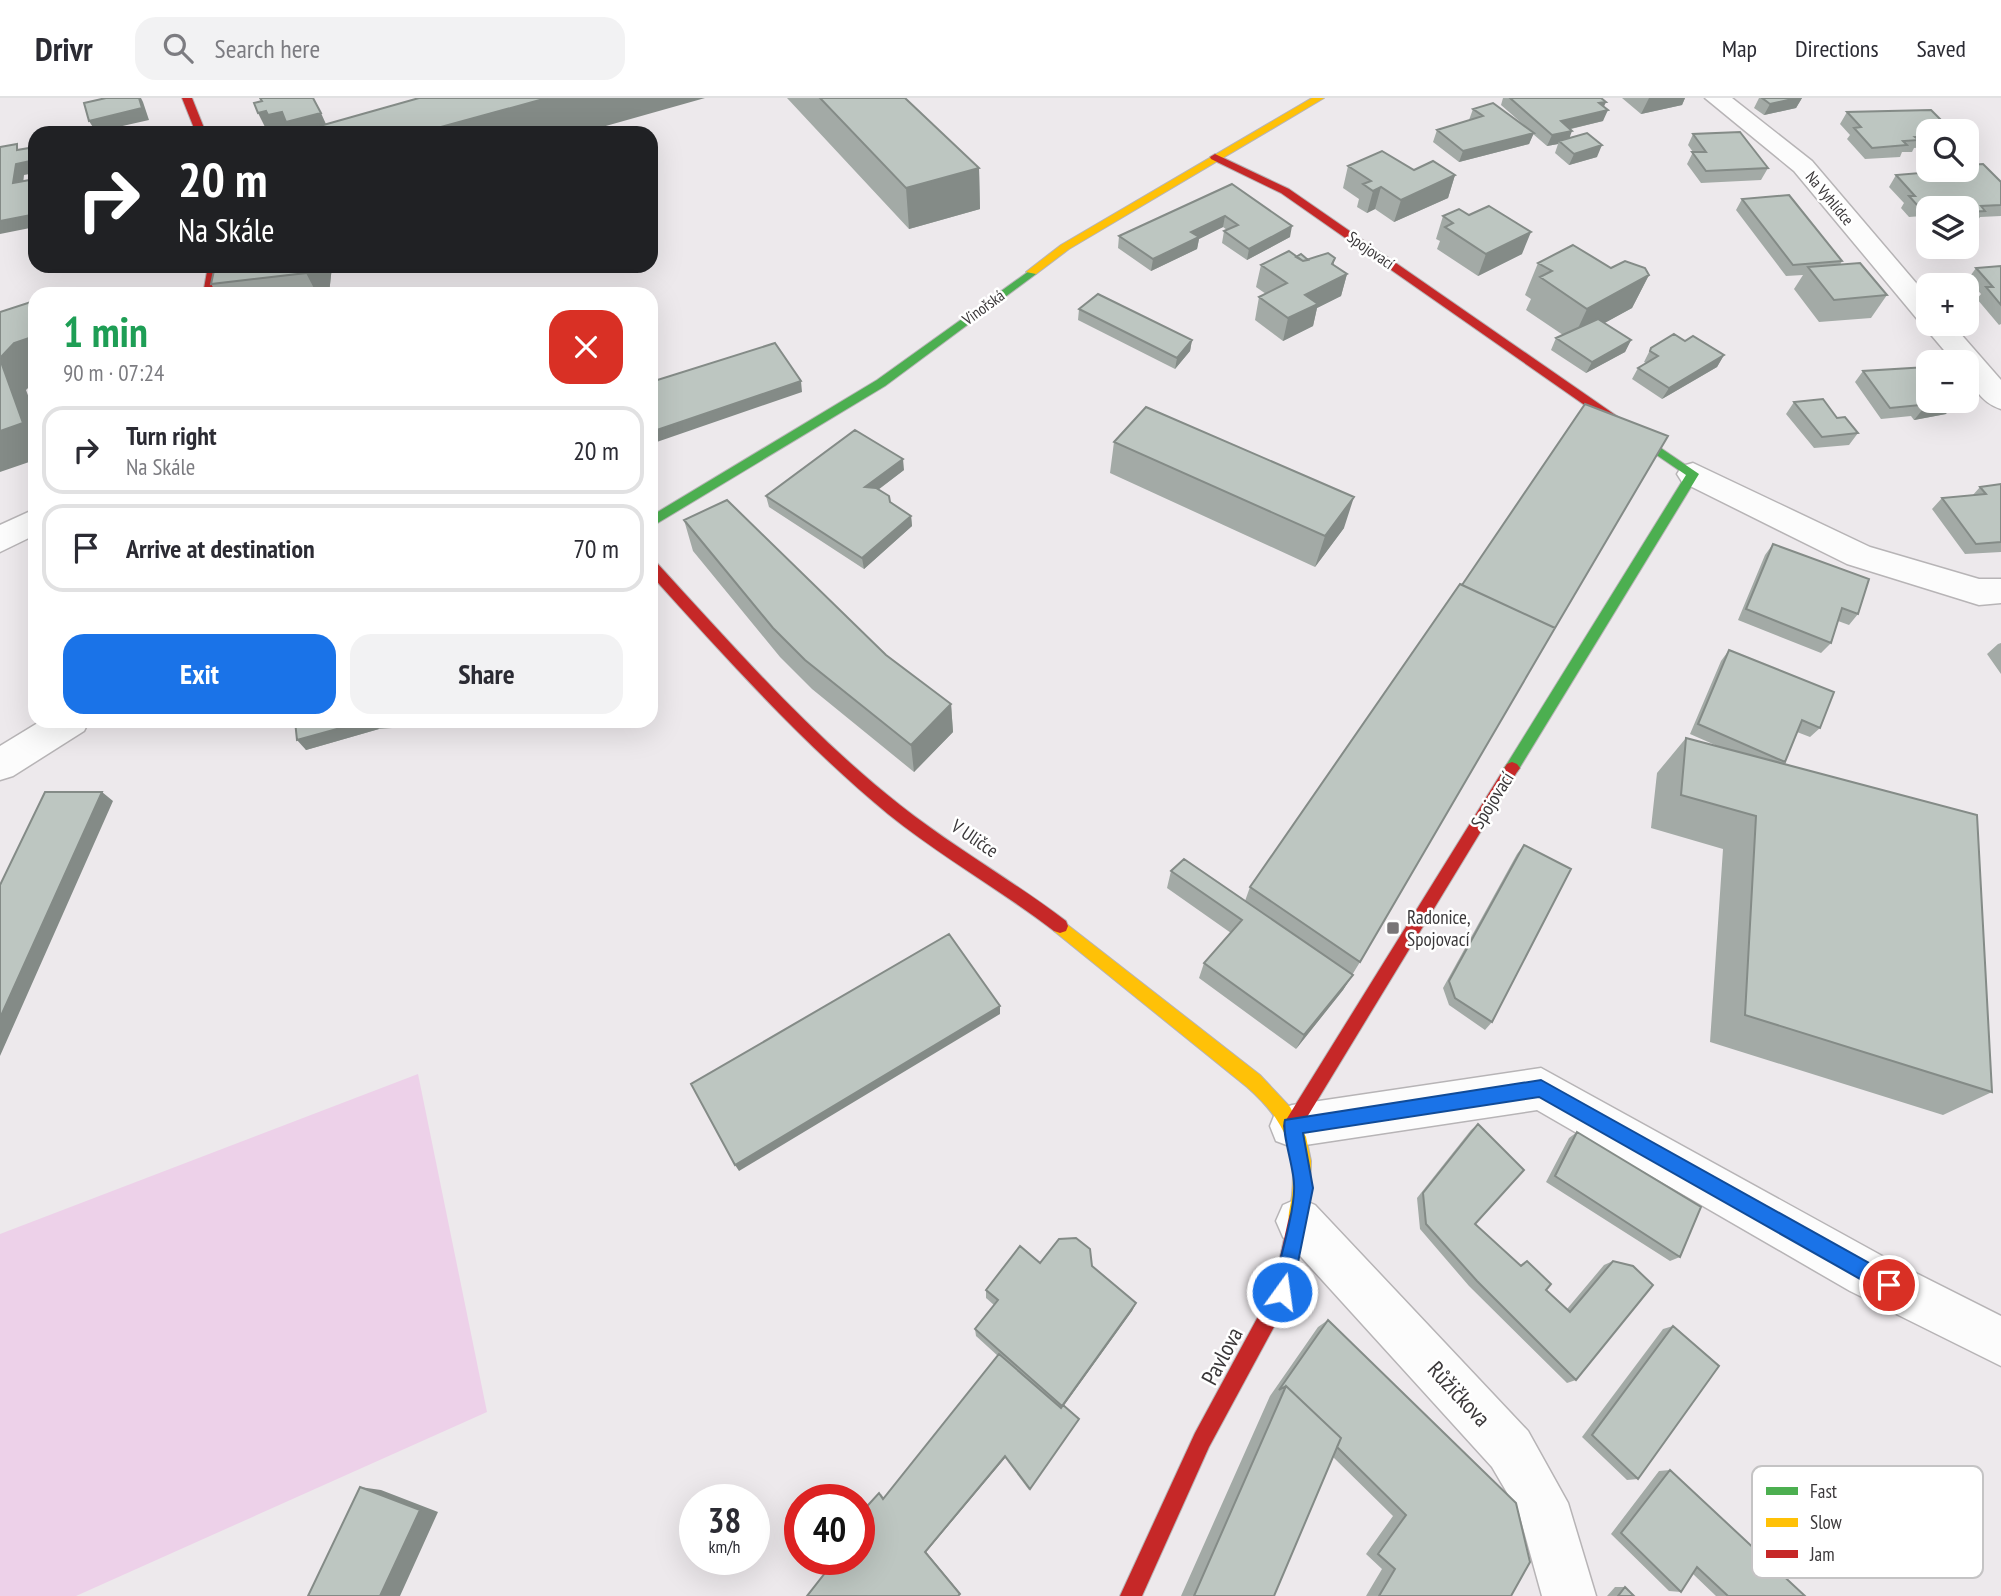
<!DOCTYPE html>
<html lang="en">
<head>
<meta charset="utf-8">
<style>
	body { margin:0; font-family:"PT Sans Narrow",sans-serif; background:#f2f2f3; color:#2b2b33; height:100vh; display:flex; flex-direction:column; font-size:26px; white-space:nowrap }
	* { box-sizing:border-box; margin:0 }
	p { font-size:23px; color:#7c7c81 }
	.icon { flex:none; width:38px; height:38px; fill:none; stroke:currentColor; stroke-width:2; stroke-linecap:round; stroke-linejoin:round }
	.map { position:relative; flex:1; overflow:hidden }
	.side { position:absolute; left:28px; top:189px; width:630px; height:441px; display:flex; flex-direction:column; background:#fff; border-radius:21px; box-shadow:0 7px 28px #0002 }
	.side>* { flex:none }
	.top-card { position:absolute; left:28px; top:28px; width:630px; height:147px; border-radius:21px; box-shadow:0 7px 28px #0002; background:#202124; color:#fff; overflow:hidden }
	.fabs { position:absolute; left:1916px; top:21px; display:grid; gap:14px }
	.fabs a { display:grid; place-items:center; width:63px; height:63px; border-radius:14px; background:#fff; box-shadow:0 7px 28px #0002; font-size:35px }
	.speed { position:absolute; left:679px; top:1386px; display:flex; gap:14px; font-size:35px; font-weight:700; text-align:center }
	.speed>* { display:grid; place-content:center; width:91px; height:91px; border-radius:50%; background:#fff; box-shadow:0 7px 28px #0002; line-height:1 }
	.speed small { font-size:18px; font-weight:400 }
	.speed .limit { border:10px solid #d22; background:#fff; color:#111 }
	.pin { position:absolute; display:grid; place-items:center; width:60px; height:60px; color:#fff; margin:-30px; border:4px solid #fff; border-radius:50%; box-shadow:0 2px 7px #0007 }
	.me { position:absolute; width:77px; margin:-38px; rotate:14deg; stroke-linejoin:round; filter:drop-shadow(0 0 5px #0008) }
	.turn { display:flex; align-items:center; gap:24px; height:147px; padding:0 35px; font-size:32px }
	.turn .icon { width:91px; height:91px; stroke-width:2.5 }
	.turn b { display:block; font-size:49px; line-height:60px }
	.round { display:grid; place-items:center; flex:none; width:74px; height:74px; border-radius:21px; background:#f2f2f3 }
	.head { display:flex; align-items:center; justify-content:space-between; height:119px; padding:0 35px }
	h1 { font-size:42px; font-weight:600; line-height:52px; color:#1e9e55 }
	.button { display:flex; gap:14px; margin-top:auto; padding:14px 35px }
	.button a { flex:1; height:80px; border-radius:21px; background:#1a73e8; color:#fff; font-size:28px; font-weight:600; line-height:80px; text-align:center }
	.button a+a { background:#f2f2f3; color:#2b2b33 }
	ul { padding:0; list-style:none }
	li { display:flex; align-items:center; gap:21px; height:88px; margin:0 14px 10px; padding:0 21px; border:4px solid #e1e1e2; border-radius:21px }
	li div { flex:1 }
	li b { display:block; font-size:26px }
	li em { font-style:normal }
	header { display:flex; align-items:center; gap:42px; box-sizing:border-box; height:98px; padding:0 35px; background:#fff; border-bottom:2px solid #e1e1e2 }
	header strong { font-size:33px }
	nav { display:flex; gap:38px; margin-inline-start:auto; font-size:24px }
	.search { width:490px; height:63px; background:#f2f2f3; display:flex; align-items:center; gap:18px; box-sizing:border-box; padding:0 24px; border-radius:21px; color:#7c7c81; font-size:26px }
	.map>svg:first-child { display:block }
</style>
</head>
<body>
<header>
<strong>Drivr</strong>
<div class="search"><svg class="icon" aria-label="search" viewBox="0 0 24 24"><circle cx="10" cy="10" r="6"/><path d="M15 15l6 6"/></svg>Search here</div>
<nav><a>Map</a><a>Directions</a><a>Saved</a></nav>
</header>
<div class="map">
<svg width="2001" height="1498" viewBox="0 0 2001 1498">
	<rect width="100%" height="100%" fill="#ede9ec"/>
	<path fill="#edd1e9" d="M418 976 487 1314 76 1498H0V1136Z"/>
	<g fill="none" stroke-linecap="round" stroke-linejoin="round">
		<defs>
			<path id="street" d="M1705 0H1732L1812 63 1928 199V226H1952L2001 282V311C1981 305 1967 284 1967 264H1954L1927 232 1924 224 1918 222 1794 73Z
				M1693 365 1870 449 1979 481H2001V505L1979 507 1847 466 1682 384 1677 376 1682 368Z
				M35 411V437L0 454V427Z
				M41 623H89L84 633 13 678 0 682V648Z
				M1541 970 1884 1159 2001 1218V1268L1850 1193 1537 1012 1292 1049 1276 1043 1270 1028 1276 1013 1292 1007Z
				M1299 1100 1315 1107 1528 1333 1568 1405 1596 1498H1542L1519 1415 1492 1369 1283 1139 1276 1123 1283 1107Z"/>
			<path id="fast" d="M1032 171 1036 172V176L885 288 651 429V418L877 282Z
				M1643 338 1699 376 1517 674H1507L1504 670 1507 666 1686 377 1639 345 1637 342Z"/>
			<path id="slow" d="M1312 0H1324L1069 151 1036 176 1026 174 1061 147Z
				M1060 821 1260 977 1290 1009 1306 1039 1311 1063 1310 1099 1304 1130 1297 1132 1290 1130C1286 1119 1291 1108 1292 1097 1297 1048 1283 1021 1247 989L1054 833 1052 828 1054 823Z"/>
			<path id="jam" d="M182 0H192L206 35H196Z
				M1215 56 1289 91 1647 339V345H1639L1281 95 1211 61 1210 59Z
				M208 168H220L215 196H203Z
				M651 463 656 464C734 549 810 636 900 707 953 749 1012 782 1066 823L1068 828 1066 833 1060 835 1054 833C1001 792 941 759 888 716 801 644 726 560 651 477Z
				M1512 664 1517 666 1520 670 1517 674 1298 1034 1292 1037 1286 1034 1283 1028 1286 1022 1507 666Z
				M1297 1114 1304 1116 1306 1123 1289 1201 1209 1349 1142 1498H1120L1195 1335 1273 1191 1288 1123 1290 1116Z"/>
		</defs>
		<use href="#street" stroke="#b7b4b6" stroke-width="3"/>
		<use href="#fast" stroke="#b7b4b6" stroke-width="2"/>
		<use href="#slow" stroke="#b7b4b6" stroke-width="2"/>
		<use href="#jam" stroke="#b7b4b6" stroke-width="2"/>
		<use href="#street" fill="#fcfcfc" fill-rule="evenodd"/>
		<use href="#fast" fill="#4caf50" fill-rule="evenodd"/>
		<use href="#slow" fill="#ffc107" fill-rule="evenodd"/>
		<use href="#jam" fill="#c62828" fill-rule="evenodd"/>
	</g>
	<path fill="#a3aaa6" d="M787 0H905L979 70 980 111 909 131Z
		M1503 0H1601L1604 9 1603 23 1571 31 1569 40 1597 59 1569 67 1555 55 1558 46 1547 48 1533 36 1529 46 1459 64 1433 44 1437 32 1469 22 1473 11 1525 28 1501 7Z
		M1622 0H1685L1682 7 1641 16Z
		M1759 0H1802L1796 10 1764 17 1754 10Z
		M1847 14 1928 33V49L1914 50 1912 54H1902L1900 59 1865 61 1847 41 1850 37 1840 26Z
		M1693 36 1768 70 1761 82 1701 85 1687 66 1693 54 1688 47Z
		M1348 68 1414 72 1455 77 1448 100 1394 124 1375 111 1367 115 1357 109 1359 101 1343 90Z
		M1938 72H1967L2001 84V118L1980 119 1977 124 1967 125V110H1928V125L1922 118 1909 119 1901 110 1904 105 1889 89 1896 77H1934Z
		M1232 86 1290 139 1247 162 1222 145 1224 133 1227 132 1223 129 1199 141 1197 151 1151 173 1118 150 1119 138Z
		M1742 101 1842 163 1840 167 1887 197 1871 220 1819 224 1794 191 1803 177 1786 178 1736 112Z
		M1443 118 1522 156 1478 178 1437 151 1440 143 1436 141Z
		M1296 159 1308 162 1335 160 1333 167 1347 176 1341 198 1317 210 1313 228 1283 243 1255 222 1259 199 1266 196 1256 189 1261 167Z
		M1538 165 1611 170 1649 177 1632 210 1604 225 1631 242 1625 254 1586 275 1551 252 1556 240 1563 237 1526 212 1531 201 1525 197Z
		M332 168 329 196H217L211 186Z
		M2001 168V226L1999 227 1977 201 1981 196 1968 181 1976 170Z
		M1079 211 1192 242 1190 253 1175 271 1078 222Z
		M1685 243 1724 257 1717 269 1662 301 1632 281 1638 270 1646 265 1644 264 1651 250Z
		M1863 273 1946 316 1914 322 1911 318 1881 321 1855 284Z
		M1794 304 1837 320 1858 335 1849 347 1814 350 1786 316Z
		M1114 344 1344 430 1315 469 1110 375Z
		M904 372 878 392 890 404 911 418 912 428 864 471 769 409 766 398Z
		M2001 386V454L1965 456 1932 411 1942 400 1972 398 1980 389Z
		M684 422 886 557 951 606 953 634 914 674 812 591 780 559 693 453Z
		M1773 446 1858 516 1849 527 1838 523 1831 545 1821 555 1738 522 1765 457Z
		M2001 545V576L1987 556 1998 546Z
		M1729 552 1820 630 1810 639 1797 634 1785 664 1783 666 1992 994 1943 1017 1710 944 1723 751 1651 730 1657 675 1686 640 1722 650 1690 636 1721 563Z
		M295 623H418L405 629 379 631 306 652Z
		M1524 747 1492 924 1485 932 1449 907 1443 890 1517 756Z
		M1171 773 1245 803 1250 789 1360 864 1343 892 1296 951 1199 880 1204 865 1231 835 1167 790Z
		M1478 1026 1475 1126 1520 1167 1527 1163 1546 1192 1567 1211 1604 1167 1613 1163 1576 1282 1567 1285 1469 1188 1420 1131 1417 1100 1471 1032Z
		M1577 1034 1680 1159 1670 1163 1546 1084 1569 1040Z
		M1040 1165 1092 1168 1136 1205 1132 1213 1064 1307 1079 1321 1029 1392 1005 1360 926 1454 960 1495 958 1498 859 1461 881 1396 884 1400 998 1258 976 1238 975 1231 994 1207 986 1200V1192Z
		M1328 1222 1511 1498H1366L1382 1471 1366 1456 1393 1418 1333 1359 1274 1498H1181L1270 1298 1318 1229Z
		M1673 1228 1638 1381 1627 1382 1582 1339 1663 1231Z
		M1670 1372 1805 1498H1716L1693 1476 1681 1494 1669 1493 1611 1436 1659 1373Z
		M1615 1489H1625L1634 1498H1607Z"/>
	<path fill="#848b87" d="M139 0H141L143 4 149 22 96 34 89 23Z
		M547 0H705L581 35H419Z
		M1649 0H1685L1682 7 1641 16Z
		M1797 0H1802L1796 10 1764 17 1770 6Z
		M1606 4 1602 13 1608 12 1603 23 1557 34 1561 23 1599 5Z
		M266 13 277 35H268L258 15Z
		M282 14 321 15 330 35H277L268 17Z
		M1572 33 1568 44 1559 43 1558 46 1547 48 1552 37Z
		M1534 35 1529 46 1459 64 1463 53Z
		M1602 47 1597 59 1569 67 1574 56Z
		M35 62V75L24 77 22 96 13 85 16 66Z
		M979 70 980 111 909 131 906 90Z
		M1455 77 1448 100 1394 124 1401 102Z
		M1381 89 1375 111 1367 115 1373 93Z
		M35 110V129L0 136V123Z
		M1225 118 1223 129 1199 141 1197 151 1151 173 1153 161 1191 134Z
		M1292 128 1290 139 1247 162 1249 151Z
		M1531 134 1522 156 1478 178 1486 156Z
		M1335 160 1329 183 1347 176 1341 198 1317 210 1313 228 1283 243 1288 220 1305 197 1332 166Z
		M306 168H332L329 196H317L306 175Z
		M1649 177 1632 210 1572 243 1587 211Z
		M35 238V283L26 292 35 316V362L0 374V260L14 245Z
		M1192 242 1190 253 1175 271 1177 260Z
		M1631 242 1625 254 1586 275 1592 264Z
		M1724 257 1717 269 1662 301 1669 290Z
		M801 283 802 294 651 346V334Z
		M1956 304 1946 316 1914 322 1923 311Z
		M903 361 904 372 867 400 865 389Z
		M1354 399 1344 430 1315 469 1325 438Z
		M911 418 912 428 864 471 862 460Z
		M951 606 953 634 914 674 911 647Z
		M366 623H373L379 631 306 652 297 642Z
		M400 623H418L405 629Z
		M102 694 113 703 0 958V920Z
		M1353 877 1343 892 1296 951 1304 937Z
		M1000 908V916L739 1073 735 1067Z
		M1136 1205 1132 1213 1060 1313 1062 1308Z
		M1005 1358V1360L926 1454 960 1495 958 1498 925 1454Z
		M360 1389 381 1392 438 1414 400 1498H380Z"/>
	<path fill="#bdc6c1" stroke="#848b87" stroke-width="2" d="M106 0H139L142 10 89 23 84 5Z
		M260 0H313L321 15 286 24 282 14 268 17 266 13 258 15 254 5 262 3Z
		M419 0H547L419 35H295Z
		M820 0H905L979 70 906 90Z
		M1510 0H1601L1606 4 1599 5 1608 12 1561 23 1572 33 1552 37Z
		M1762 0H1797L1770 6Z
		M1493 5 1534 35 1463 53 1437 32 1483 18 1473 11Z
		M1931 12 1952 33H1928V38L1915 39 1919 42 1903 43 1907 47 1872 50 1854 30 1861 29 1847 14Z
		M1740 34 1768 70 1706 73 1692 54H1706L1693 36Z
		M1587 35 1602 47 1574 56 1559 43Z
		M17 46V52L35 49V62L16 66 13 85 35 81V110L31 111V117L0 123V49Z
		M1382 53 1414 72 1433 63 1455 77 1401 102 1381 89 1373 93 1363 86 1371 83 1348 68Z
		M1983 66 2001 84V107L1981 108 1985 113 1967 114V110H1934L1930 106 1917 107 1909 98H1915L1896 77 1932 74 1936 79 1948 78 1942 72H1967V67Z
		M1232 86 1292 128 1249 151 1224 133 1238 127 1225 118 1191 134 1199 139 1153 161 1119 138Z
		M1789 97 1842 163 1793 167 1742 101Z
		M1489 108 1531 134 1486 156 1445 129 1453 125 1443 118 1459 111 1469 117Z
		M1573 147 1611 170 1625 163 1645 170 1649 177 1587 211 1540 179 1552 173 1538 165Z
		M1289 153 1303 163 1328 155 1335 160 1332 166 1347 176 1305 197 1318 206 1288 220 1259 199 1287 185 1261 167Z
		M1301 156 1308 162 1303 163 1296 159Z
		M1860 165 1887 197 1834 202 1808 169Z
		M215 168H306V175L211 186Z
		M2001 168V207L1986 189H1993L1976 170Z
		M1098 196 1192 242 1177 260 1079 211Z
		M34 203 35 206V238L14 245 0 260V214Z
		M1598 221 1631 242 1592 264 1556 240Z
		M1674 236 1685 243 1693 238 1724 257 1669 290 1638 270 1658 258 1650 253 1651 250Z
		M775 245 801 283 651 334V284Z
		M0 261 23 325 0 333Z
		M1927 269 1928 271V303H1954L1956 304 1923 311 1920 307 1890 310 1863 273Z
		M1823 301 1837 320 1845 319 1858 335 1822 339 1794 304Z
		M1585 306 1668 338 1555 530 1462 487Z
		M1146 309 1354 399 1325 438 1114 344Z
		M855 332 903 361 865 389 876 390 889 398 890 404 911 418 862 460 766 398Z
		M2001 386V444L1976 446 1942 400 1986 396 1980 389Z
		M727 402 886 557 951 606 911 647 805 562 773 530 684 422Z
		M1773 446 1869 481 1858 516 1842 510 1831 545 1746 511Z
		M1460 486 1555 530 1360 864 1250 789Z
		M1729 552 1834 594 1820 630 1802 622 1785 664 1698 626Z
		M295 623H366L297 642Z
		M1686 640 1977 717 1992 994 1745 917 1756 718 1681 697Z
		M45 694H102L0 920V787Z
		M1524 747 1571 771 1492 924 1455 900 1449 883Z
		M1184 761 1353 877 1304 937 1204 865 1242 822 1171 773Z
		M949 836 1000 908 735 1067 691 986Z
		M1478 1026 1524 1072 1475 1126 1521 1168 1527 1163 1551 1186 1546 1192 1570 1214 1613 1163 1633 1168 1653 1187 1576 1282 1477 1183 1426 1126 1423 1095Z
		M1577 1034 1701 1109 1680 1159 1555 1078Z
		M1076 1140 1090 1151 1092 1168 1136 1205 1062 1308 975 1231 998 1202 986 1192 1020 1148 1040 1165 1059 1141Z
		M1328 1222 1516 1405 1530 1464 1511 1498H1379L1395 1471 1378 1456 1406 1417 1337 1349 1341 1340 1286 1288 1279 1292Z
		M1673 1228 1719 1268 1638 1381 1592 1337Z
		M999 1256 1061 1310 1063 1307 1079 1321 1030 1391 1005 1358 925 1454 960 1496 958 1498H807L836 1461H859V1417L879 1395 883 1401Z
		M1286 1288 1341 1340 1274 1498H1194Z
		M1670 1372 1805 1498H1728L1697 1469 1681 1494 1621 1435Z
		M360 1389 420 1412 380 1498H308Z
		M1625 1489 1634 1498H1618Z"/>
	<path fill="#1a73e8" stroke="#114b97" stroke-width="2" d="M1541 982 1896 1180 1899 1187 1896 1194 1889 1197 1883 1194 1539 999 1303 1035 1313 1090 1292 1194 1289 1201 1282 1204 1275 1201 1272 1194C1278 1168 1296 1110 1294 1086 1294 1070 1281 1033 1285 1022Z"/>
	<rect fill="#797678" stroke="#fff" stroke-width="2.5" x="1386" y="823" width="14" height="14" rx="3.5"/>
	<g text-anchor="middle" stroke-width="5" stroke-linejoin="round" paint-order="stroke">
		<g font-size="16" fill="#3b383a" stroke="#fff">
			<text transform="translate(1830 100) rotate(50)" y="6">Na Vyhlídce</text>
			<text transform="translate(1371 152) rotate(35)" y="6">Spojovací</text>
			<text transform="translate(983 209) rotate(-36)" y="6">Vinořská</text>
		</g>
		<g font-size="19" fill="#3b383a" stroke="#fff">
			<text transform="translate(1492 702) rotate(-58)" y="7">Spojovací</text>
			<text transform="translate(975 740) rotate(34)" y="7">V Uličce</text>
		</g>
		<g font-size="19" fill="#3b383a" stroke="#fff" text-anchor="start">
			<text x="1407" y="826">Radonice,<tspan x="1407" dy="22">Spojovací</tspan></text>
		</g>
		<g font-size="23" fill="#3b383a" stroke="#fff">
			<text transform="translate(1222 1258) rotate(-62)" y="8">Pavlova</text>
			<text transform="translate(1459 1296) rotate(47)" y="8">Růžičkova</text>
		</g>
	</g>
	<rect x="1752" y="1368" width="231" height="112" rx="10" fill="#fff" stroke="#c4c3c4" stroke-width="2"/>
	<rect x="1766" y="1389" width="32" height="8" fill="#4caf50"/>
	<rect x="1766" y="1420" width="32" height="9" fill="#ffc107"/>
	<rect x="1766" y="1452" width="32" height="8" fill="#c62828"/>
	<g font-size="19" fill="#3b383a">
		<text x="1810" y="1400">Fast</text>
		<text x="1810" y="1431">Slow</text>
		<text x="1810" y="1463">Jam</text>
	</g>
</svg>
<div class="fabs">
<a><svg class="icon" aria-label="search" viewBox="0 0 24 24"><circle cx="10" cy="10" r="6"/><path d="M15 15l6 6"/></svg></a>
<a><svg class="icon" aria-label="layers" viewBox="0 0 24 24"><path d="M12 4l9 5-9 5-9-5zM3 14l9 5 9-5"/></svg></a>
<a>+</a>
<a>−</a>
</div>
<div class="speed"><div>38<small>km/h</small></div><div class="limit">40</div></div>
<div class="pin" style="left:1889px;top:1187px;background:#d93025"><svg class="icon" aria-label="arrive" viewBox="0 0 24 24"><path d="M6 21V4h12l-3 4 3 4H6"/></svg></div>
<svg class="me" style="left:1282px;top:1194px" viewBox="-20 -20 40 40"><circle r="17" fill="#1a73e8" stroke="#fff" stroke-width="3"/><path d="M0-11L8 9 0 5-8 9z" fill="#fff"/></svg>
<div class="top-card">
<div class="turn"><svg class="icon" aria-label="right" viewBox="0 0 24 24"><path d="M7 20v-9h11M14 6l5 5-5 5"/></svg><div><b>20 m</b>Na Skále</div></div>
</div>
<section class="side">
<div class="head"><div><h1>1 min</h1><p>90 m · 07:24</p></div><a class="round" style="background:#d93025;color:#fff"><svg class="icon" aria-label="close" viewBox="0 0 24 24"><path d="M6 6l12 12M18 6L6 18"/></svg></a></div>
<ul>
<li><svg class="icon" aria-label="right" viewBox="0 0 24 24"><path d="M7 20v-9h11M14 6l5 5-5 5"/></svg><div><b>Turn right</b><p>Na Skále</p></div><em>20 m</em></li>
<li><svg class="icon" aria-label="arrive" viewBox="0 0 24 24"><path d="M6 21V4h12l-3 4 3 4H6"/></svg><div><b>Arrive at destination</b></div><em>70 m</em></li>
</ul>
<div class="button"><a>Exit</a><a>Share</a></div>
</section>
</div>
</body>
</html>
